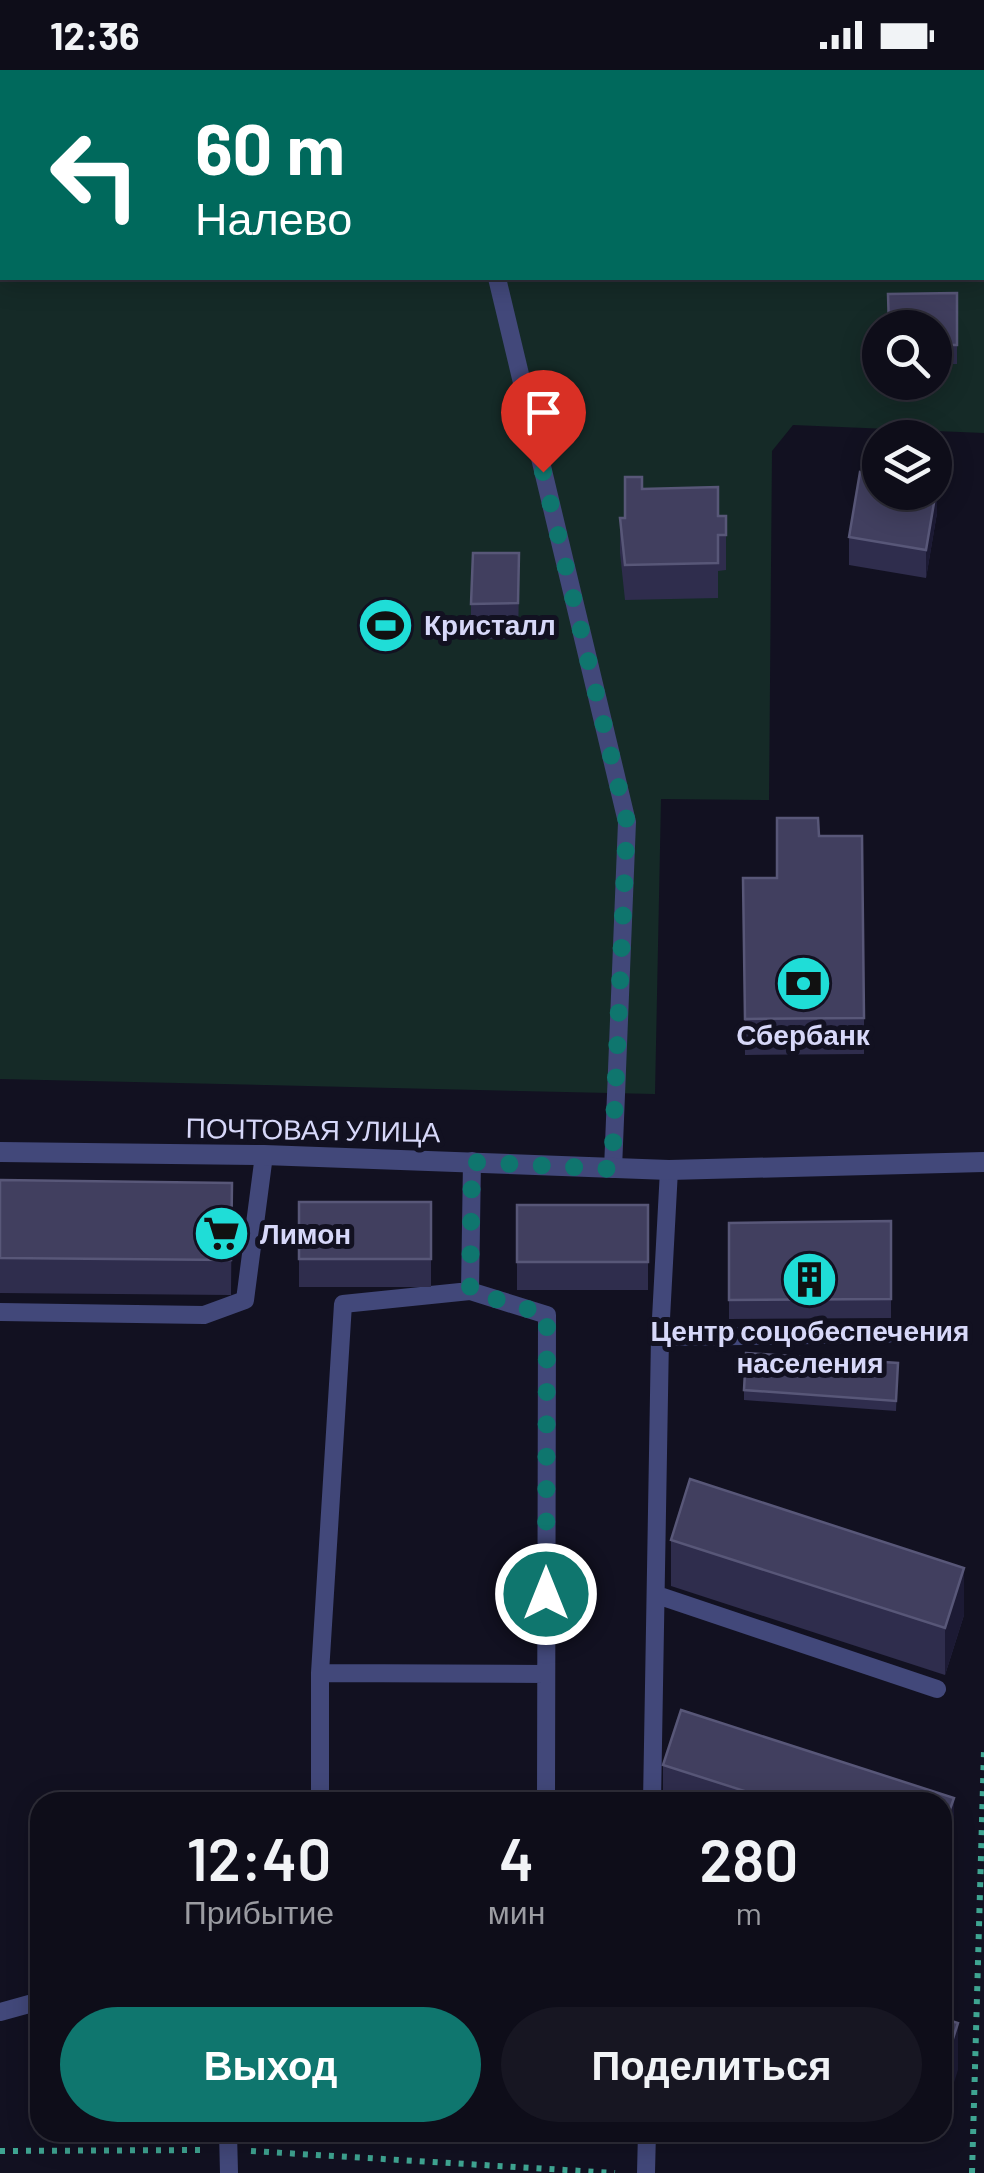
<!DOCTYPE html>
<html lang="ru">
<head>
<meta charset="utf-8">
<style>
	body { margin:0; font-family:Barlow,sans-serif; background:#171622; color:#f1f3f6; height:100vh; display:flex; flex-direction:column; font-size:38px; white-space:nowrap }
	* { box-sizing:border-box; margin:0 }
	p { font-size:32px; color:#9b9ca2 }
	.icon { flex:none; width:55px; height:55px; fill:none; stroke:currentColor; stroke-width:2; stroke-linecap:round; stroke-linejoin:round }
	.map { position:relative; flex:1; overflow:hidden }
	.panel { position:absolute; left:30px; top:1722px; width:922px; height:350px; display:flex; flex-direction:column; background:#0e0d19; border-radius:30px; box-shadow:0 5px 25px #0003,0 0 0 2px #2e2d38 }
	.panel>* { flex:none }
	.guide { position:absolute; left:0px; top:0px; width:985px; height:210px; box-shadow:0 5px 25px #0003,0 0 0 2px #2e2d38; background:#00695c; color:#fff; overflow:hidden }
	.tools { position:absolute; left:862px; top:240px; display:grid; gap:20px }
	.tools a { display:grid; place-items:center; width:90px; height:90px; border-radius:50%; background:#0e0d19; box-shadow:0 5px 25px #0003,0 0 0 2px #2e2d38; font-size:50px }
	.pin { position:absolute; display:grid; place-items:center; width:85px; height:85px; color:#fff; margin:-102px -42px; border-radius:50% 50% 50% 0; rotate:-45deg; box-shadow:0 0 10px #0007 }
	.pin .icon { rotate:45deg }
	.me { position:absolute; width:110px; margin:-55px; rotate:0deg; stroke-linejoin:round; filter:drop-shadow(0 0 8px #0008) }
	.turn { display:flex; align-items:center; gap:35px; height:210px; padding:0 30px; font-size:45px }
	.turn .icon { width:130px; height:130px; stroke-width:2.5 }
	.turn b { display:block; font-size:70px; line-height:85px }
	.eta { display:flex; justify-content:space-evenly; align-items:center; height:170px; text-align:center }
	.eta b { font-size:60px; font-weight:600; line-height:70px }
	.primary-button { display:flex; gap:20px; margin-top:auto; padding:20px 30px }
	.primary-button a { flex:1; height:115px; border-radius:60px; background:#0f766e; color:#fff; font-size:40px; font-weight:600; line-height:115px; text-align:center }
	.primary-button a+a { background:#171622; color:#f1f3f6 }
	.status { display:flex; justify-content:space-between; align-items:center; height:70px; padding:0 50px; background:#0e0d19; direction:ltr }
	.status svg { height:28px; fill:currentColor }
	.map>svg:first-child { display:block }
</style>
</head>
<body>
<div class="status"><b>12:36</b><svg viewBox="0 0 49 12"><path d="M0 12V9h3v3zM5 12V6h3v6zM10 12V3h3v9zM15 12V0h3v12zM26 1h20v11H26zM47 4h2v5h-2z"/></svg></div>
<div class="map">
<svg width="984" height="2103" viewBox="0 0 984 2103">
	<rect width="100%" height="100%" fill="#121121"/>
	<path fill="#152a27" fill-rule="evenodd" d="M0 0 531 2H2V208H982L984 171V363L793 355 772 381 769 730 661 729 655 1024 0 1009ZM880 258H935V312H880Z"/>
	<g fill="none" stroke-linecap="round" stroke-linejoin="round">
		<path stroke="#3fa592" stroke-width="6" stroke-dasharray="5 8" stroke-linecap="butt" d="M0 2081 204 2080
			M251 2081 615 2103
			M972 2103 984 1680"/>
		<path stroke="#42487a" stroke-width="18" d="M982 44H984
			M982 145H984
			M497 208 627 752 613 1099
			M472 1091 470 1221 547 1245 546 1732
			M0 1242 204 1245 245 1230 264 1085
			M660 1267 888 1264
			M657 1525 937 1619
			M320 1603 546 1604
			M320 1732V1603L343 1234 470 1221
			M652 1732 660 1267 669 1100
			M0 1942 40 1931
			M228 2062 229 2103
			M646 2103 647 2062"/>
		<path stroke="#42487a" stroke-width="20" d="M0 1082 264 1085 669 1100 984 1092"/>
	</g>
	<path fill="#2f2d4d" d="M0 0 2 2V87H0Z
		M538 0H984V13H982V2H538Z
		M957 223V294H935V258Z
		M642 419 718 446 726 465V500L718 501V528L625 530 620 483V448H625Z
		M937 443 926 508 849 495V467Z
		M519 518 518 569H471V534Z
		M819 766 864 948V984L745 985 743 808H777Z
		M0 1110 232 1113 231 1225 0 1223Z
		M299 1132H431V1217H299Z
		M517 1135H648V1220H517Z
		M891 1151V1248L729 1249V1153Z
		M898 1293 896 1341 744 1330V1320Z
		M671 1470 964 1545 945 1605 671 1516Z
		M681 1640 954 1728V1774L942 1809V1732H663V1695Z"/>
	<path fill="#1c1a34" d="M937 415V443L926 508V480Z
		M964 1498V1545L945 1605V1558Z
		M954 1728V1774L942 1809V1762Z
		M958 1953V2000L942 2050V2003Z"/>
	<path fill="#413f5f" stroke="#585778" stroke-width="2.5" d="M0 0H273V2H2V51H0Z
		M785 0H984V3L982 2Z
		M982 50H984V123H982Z
		M957 223V275H935V258H889L888 224Z
		M860 402 880 406V422H935V415H937L926 480 849 467Z
		M625 407H642V419L718 417V446H726V465H718V493L625 495 620 448H625Z
		M473 483H519L518 533 471 534Z
		M777 748H818L819 766H862L864 948 745 949 743 808H777Z
		M0 1110 232 1113 231 1190 0 1188Z
		M299 1132H431V1189H299Z
		M517 1135H648V1192H517Z
		M891 1151V1229L729 1230V1153Z
		M746 1283 898 1293 896 1331 744 1320Z
		M690 1409 964 1498 945 1558 671 1470Z
		M681 1640 954 1728 942 1762V1732H779L663 1695Z
		M942 1948 958 1953 942 2003Z"/>
	<g fill="none" stroke-linecap="round" stroke-linejoin="round">
		<path stroke="#0f766e" stroke-width="18" stroke-dasharray="0 32.4" d="M543 402 627 752 612 1099 472 1092 470 1221 547 1245 546 1524"/>
	</g>
	<defs>
		<symbol id="stadium-disc" viewBox="-11 -11 22 22"><circle r="9.5" fill="#1fddd7" stroke="#121121"/><path d="M0-5a6.5 5 0 1 0 0 10a6.5 5 0 1 0 0-10ZM-3.5-1.8h7v3.6h-7Z" fill="#111"/></symbol>
		<symbol id="bank-disc" viewBox="-11 -11 22 22"><circle r="9.5" fill="#1fddd7" stroke="#121121"/><path d="M-6-4H6V4H-6ZM0-2.3a2.3 2.3 0 1 0 0 4.6a2.3 2.3 0 1 0 0-4.6Z" fill="#111"/></symbol>
		<symbol id="supermarket-disc" viewBox="-11 -11 22 22"><circle r="9.5" fill="#1fddd7" stroke="#121121"/><path d="M-6-5.5h2.5l.6 2H6L4.5 2H-2.5L-4.4-4H-6ZM-1.5 3.2a1.3 1.3 0 1 0 .1 0ZM3 3.2a1.3 1.3 0 1 0 .1 0Z" fill="#111"/></symbol>
		<symbol id="building-disc" viewBox="-11 -11 22 22"><circle r="9.5" fill="#1fddd7" stroke="#121121"/><path d="M-4-6H4V6H1V3H-1V6H-4ZM-2.5-4.3h1.7v1.8h-1.7ZM.8-4.3h1.7v1.8H.8ZM-2.5-1h1.7V.8h-1.7ZM.8-1h1.7V.8H.8Z" fill="#111"/></symbol>
	</defs>
	<g fill-rule="evenodd">
		<use href="#stadium-disc" x="354" y="524" width="63" height="63"/>
		<use href="#bank-disc" x="772" y="882" width="63" height="63"/>
		<use href="#supermarket-disc" x="190" y="1132" width="63" height="63"/>
		<use href="#building-disc" x="778" y="1178" width="63" height="63"/>
	</g>
	<g text-anchor="middle" stroke-width="10" stroke-linejoin="round" paint-order="stroke">
		<g font-size="28" font-weight="bold" fill="#d7d8f9" stroke="#121121" text-anchor="start">
			<text x="424" y="565">Кристалл</text>
			<text x="803" y="975" text-anchor="middle">Сбербанк</text>
			<text x="260" y="1174">Лимон</text>
			<text x="810" y="1271" text-anchor="middle">Центр соцобеспечения<tspan x="810" dy="32">населения</tspan></text>
		</g>
		<g font-size="28" fill="#d7d8f9" stroke="#121121">
			<text transform="translate(313 1060) rotate(1)" y="10">ПОЧТОВАЯ УЛИЦА</text>
		</g>
	</g>
</svg>
<div class="tools">
<a><svg class="icon" aria-label="search" viewBox="0 0 24 24"><circle cx="10" cy="10" r="6"/><path d="M15 15l6 6"/></svg></a>
<a><svg class="icon" aria-label="layers" viewBox="0 0 24 24"><path d="M12 4l9 5-9 5-9-5zM3 14l9 5 9-5"/></svg></a>
</div>
<div class="pin" style="left:543px;top:402px;background:#d93025"><svg class="icon" aria-label="arrive" viewBox="0 0 24 24"><path d="M6 21V4h12l-3 4 3 4H6"/></svg></div>
<svg class="me" style="left:546px;top:1524px" viewBox="-20 -20 40 40"><circle r="17" fill="#0f766e" stroke="#fff" stroke-width="3"/><path d="M0-11L8 9 0 5-8 9z" fill="#fff"/></svg>
<div class="guide">
<div class="turn"><svg class="icon" aria-label="left" viewBox="0 0 24 24"><path d="M17 20v-9H6M10 6l-5 5 5 5"/></svg><div><b>60 m</b>Налево</div></div>
</div>
<section class="panel">
<div class="eta">
<div><b>12:40</b><p>Прибытие</p></div>
<div><b>4</b><p>мин</p></div>
<div><b>280</b><p>m</p></div>
</div>
<div class="primary-button"><a>Выход</a><a>Поделиться</a></div>
</section>
</div>
</body>
</html>
